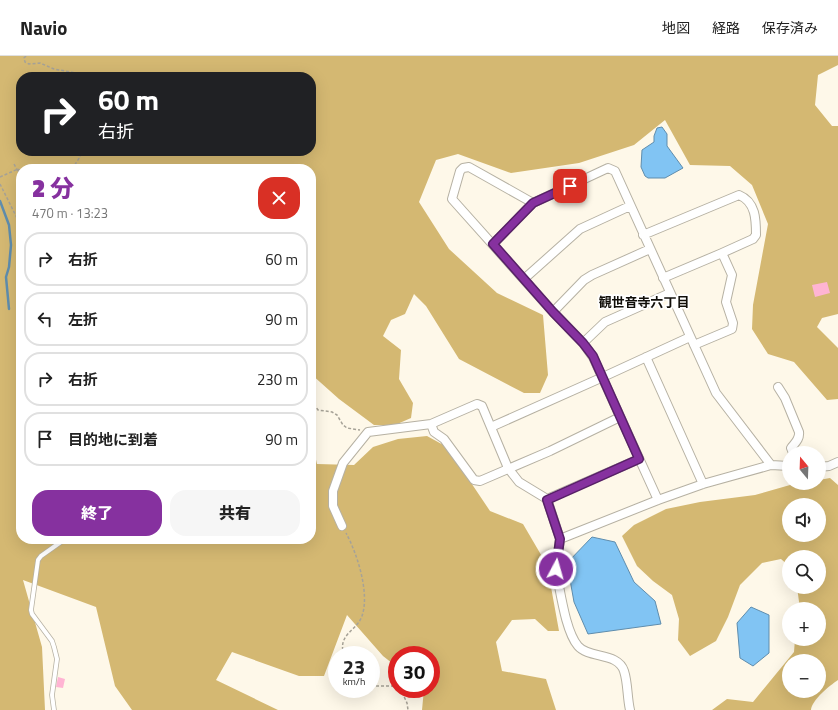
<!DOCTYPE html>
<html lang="ja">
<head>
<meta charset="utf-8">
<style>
	body { margin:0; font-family:"Titillium Web","Noto Sans JP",sans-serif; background:#f6f6f6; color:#222; height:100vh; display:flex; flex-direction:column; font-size:15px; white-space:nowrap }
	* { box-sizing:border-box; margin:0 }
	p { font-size:13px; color:#767676 }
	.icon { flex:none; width:22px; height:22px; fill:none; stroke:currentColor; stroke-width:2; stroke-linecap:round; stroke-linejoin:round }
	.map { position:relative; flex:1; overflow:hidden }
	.sheet { position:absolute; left:16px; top:108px; width:300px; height:380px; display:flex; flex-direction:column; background:#fff; border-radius:16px; box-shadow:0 4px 16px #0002 }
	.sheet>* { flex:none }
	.banner { position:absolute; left:16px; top:16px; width:300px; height:84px; border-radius:16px; box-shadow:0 4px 16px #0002; background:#202124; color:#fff; overflow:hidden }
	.needle { width:26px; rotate:341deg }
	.fabs { position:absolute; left:782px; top:390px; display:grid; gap:8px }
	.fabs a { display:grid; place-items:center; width:44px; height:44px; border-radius:50%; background:#fff; box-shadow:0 4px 16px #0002; font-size:20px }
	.speed { position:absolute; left:328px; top:590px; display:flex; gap:8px; font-size:20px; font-weight:700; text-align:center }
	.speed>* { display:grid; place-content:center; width:52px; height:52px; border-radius:50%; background:#fff; box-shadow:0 4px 16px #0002; line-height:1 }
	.speed small { font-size:10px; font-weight:400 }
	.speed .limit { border:6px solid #d22; background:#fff; color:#111 }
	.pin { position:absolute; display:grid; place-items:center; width:34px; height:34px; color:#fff; margin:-17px; border-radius:8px; box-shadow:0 2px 6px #0006 }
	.me { position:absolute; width:44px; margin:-22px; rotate:6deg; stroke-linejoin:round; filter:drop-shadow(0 0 3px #0008) }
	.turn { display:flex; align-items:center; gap:14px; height:84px; padding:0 16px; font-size:18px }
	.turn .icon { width:52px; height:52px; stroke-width:2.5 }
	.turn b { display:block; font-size:28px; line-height:34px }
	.round { display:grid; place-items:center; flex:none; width:42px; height:42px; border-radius:16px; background:#f6f6f6 }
	.headline { display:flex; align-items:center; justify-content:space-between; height:68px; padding:0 16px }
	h1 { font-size:24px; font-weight:800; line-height:30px; color:#86319f }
	.action { display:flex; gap:8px; margin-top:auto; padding:8px 16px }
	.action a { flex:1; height:46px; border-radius:16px; background:#86319f; color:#fff; font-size:16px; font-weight:800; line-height:46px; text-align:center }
	.action a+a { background:#f6f6f6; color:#222 }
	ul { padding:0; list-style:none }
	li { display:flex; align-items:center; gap:12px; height:54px; margin:0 8px 6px; padding:0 8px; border:2px solid #e0e0e0; border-radius:16px }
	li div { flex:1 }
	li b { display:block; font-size:15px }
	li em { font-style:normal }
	header { display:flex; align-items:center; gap:24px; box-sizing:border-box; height:56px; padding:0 20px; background:#fff; border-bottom:1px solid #e0e0e0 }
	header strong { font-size:19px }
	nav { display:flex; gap:22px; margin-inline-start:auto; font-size:14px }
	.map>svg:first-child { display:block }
</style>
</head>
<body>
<header>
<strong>Navio</strong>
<nav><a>地図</a><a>経路</a><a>保存済み</a></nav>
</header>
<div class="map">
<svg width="838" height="654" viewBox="0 0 838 654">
	<rect width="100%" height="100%" fill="#fef8e9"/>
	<path fill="#d4b872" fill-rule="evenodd" d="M0 0H838V9L818 19 815 49 832 70H838V258L822 262 817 271 838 292V343L827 344 794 306 768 298 752 273 753 249 768 168 752 129 730 110 690 109 665 64 634 89 579 107 511 117 458 98 436 104 419 146 449 193 497 237 543 259 548 319 540 337H524L459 303 426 250 414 238 405 258 391 264 383 280 401 294 399 323 413 347 411 362 395 369H374L339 343 311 318V113H21V483H311V382L317 408 354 409 373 391 398 383 427 380 447 391 490 455 523 468 547 509 559 575H548L535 563 512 564 496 586 502 615 546 623 556 654H422L424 633H431V599H397V611L383 600 347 559 324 620H299L232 596 216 624 278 654H132L115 630 96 551 23 524 42 591 45 654H0ZM21 21H311V95H21Z
		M830 422 838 429V624C829 630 812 644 811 654H712L727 643 753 646 794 596 795 583H819V553H800L797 531H819V501H789V510L781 503 762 507 740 529 728 561 716 585 690 600 678 584 679 563 672 539 653 525 637 510 622 480 634 469 666 453 700 446 755 439 797 427H819V424ZM789 449H819V479H789ZM789 605H819V635H789Z"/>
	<path fill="#81c4f3" stroke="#5f8dad" d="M662 71 667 78V90L683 112 665 122H648L645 120 641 111 642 94 654 86V80L657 72Z
		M592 481 615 486 634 526 655 545 661 568 588 578 574 546 567 507Z
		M751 551 769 559V597L753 610 740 602 737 567Z"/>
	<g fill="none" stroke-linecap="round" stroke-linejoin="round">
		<path stroke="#5f8dad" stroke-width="2.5" d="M0 145 9 169 11 189 9 211 6 221 9 253"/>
		<path stroke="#81c4f3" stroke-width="8" d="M21 372V373"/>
	</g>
	<path fill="#ffb4d3" d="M827 226 830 237 815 241 812 229Z
		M58 621 65 623 63 632 56 631Z"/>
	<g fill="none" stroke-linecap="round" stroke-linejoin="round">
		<defs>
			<path id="lane" d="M54 654 52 639 57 603 54 591 52 585 32 558 31 554 38 504 41 500 65 483"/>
			<path id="street" d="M533 147 469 111 463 112 460 115 452 143 553 256 583 287 593 301 658 444
				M643 179 739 139C756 146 756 164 756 179L753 183 722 197 663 222
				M493 188 533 147 608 112 615 115 716 337 771 409
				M524 223 580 173 630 150
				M553 256 584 224 592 219 650 193
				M583 287 605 266 670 237
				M694 289 732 273 733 267 726 246 732 219 722 197
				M646 301 703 428
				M778 331 785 342 799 376C800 383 795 387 791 392L793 397
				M431 368 434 376 444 383 474 424 480 425 550 395 620 361
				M491 371 603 321 690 281
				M819 411 829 410 838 406
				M547 443 639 403
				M342 470 333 450V435L343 407 368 376 431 368 477 348 482 350 508 412 519 426 547 443 560 483 556 513 557 520C561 539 566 576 578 590 589 603 618 596 624 615 628 627 627 641 630 654
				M560 483 658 444 703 428 771 409 789 410"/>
		</defs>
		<use href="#lane" stroke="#b6b1a3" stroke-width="5.5"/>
		<use href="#street" stroke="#b6b1a3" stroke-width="10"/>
		<path stroke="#a6a297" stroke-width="1.5" stroke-dasharray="3 2" stroke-linecap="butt" d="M26 0 24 2 25 6 29 8 40 7 54 13 76 17 79 21
			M14 108 19 117 18 113
			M72 113 80 101 81 95
			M0 121 18 113 21 115
			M0 128 18 164 21 191
			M311 344 318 354 332 356 337 359 343 369 347 372 360 374
			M344 599C337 578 357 575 362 560 370 537 357 497 346 477
			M371 630H392L397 632
			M399 633 401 634 407 647 408 654"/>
		<use href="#lane" stroke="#fff" stroke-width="4"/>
		<use href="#street" stroke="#fff" stroke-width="8"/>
	</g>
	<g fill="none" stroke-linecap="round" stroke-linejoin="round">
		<defs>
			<path id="route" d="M556 513 560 483 547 444 639 403 593 300 583 287 553 256 493 188 533 147 570 130"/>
		</defs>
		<use href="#route" stroke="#572067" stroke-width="10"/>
		<use href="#route" stroke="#86319f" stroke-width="7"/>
	</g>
	<g text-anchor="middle" stroke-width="3.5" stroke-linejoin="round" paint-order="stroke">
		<g font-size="13" font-weight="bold" fill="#100e09" stroke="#fff">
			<text x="644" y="251">観世音寺六丁目</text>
		</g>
	</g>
</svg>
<div class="fabs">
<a><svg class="needle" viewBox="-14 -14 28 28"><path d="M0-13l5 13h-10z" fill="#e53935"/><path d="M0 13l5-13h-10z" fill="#767676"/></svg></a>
<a><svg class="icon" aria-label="sound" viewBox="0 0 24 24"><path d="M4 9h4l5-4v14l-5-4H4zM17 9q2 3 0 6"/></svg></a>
<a><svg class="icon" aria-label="search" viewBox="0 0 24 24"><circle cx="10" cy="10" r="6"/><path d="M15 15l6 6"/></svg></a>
<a>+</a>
<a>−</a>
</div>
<div class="speed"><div>23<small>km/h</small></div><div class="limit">30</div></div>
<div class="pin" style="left:570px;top:130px;background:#d93025"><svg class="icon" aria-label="arrive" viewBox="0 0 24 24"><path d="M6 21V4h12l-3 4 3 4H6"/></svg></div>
<svg class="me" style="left:556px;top:513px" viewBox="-20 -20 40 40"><circle r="17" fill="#86319f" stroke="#fff" stroke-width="3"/><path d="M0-11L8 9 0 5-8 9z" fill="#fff"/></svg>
<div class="banner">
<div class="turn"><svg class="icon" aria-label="right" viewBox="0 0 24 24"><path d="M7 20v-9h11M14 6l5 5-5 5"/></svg><div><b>60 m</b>右折</div></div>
</div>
<section class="sheet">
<div class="headline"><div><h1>2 分</h1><p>470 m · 13:23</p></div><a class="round" style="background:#d93025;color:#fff"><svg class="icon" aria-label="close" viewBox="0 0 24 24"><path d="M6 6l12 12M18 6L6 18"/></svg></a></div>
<ul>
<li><svg class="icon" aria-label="right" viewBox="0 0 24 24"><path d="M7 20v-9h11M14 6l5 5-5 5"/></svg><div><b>右折</b></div><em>60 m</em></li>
<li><svg class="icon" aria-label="left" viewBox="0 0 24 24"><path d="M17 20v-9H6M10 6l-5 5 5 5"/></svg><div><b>左折</b></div><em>90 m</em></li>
<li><svg class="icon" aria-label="right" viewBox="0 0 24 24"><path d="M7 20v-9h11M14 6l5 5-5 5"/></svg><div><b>右折</b></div><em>230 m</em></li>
<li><svg class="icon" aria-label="arrive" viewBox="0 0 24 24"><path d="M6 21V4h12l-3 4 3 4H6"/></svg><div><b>目的地に到着</b></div><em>90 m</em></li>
</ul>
<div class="action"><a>終了</a><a>共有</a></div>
</section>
</div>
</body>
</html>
